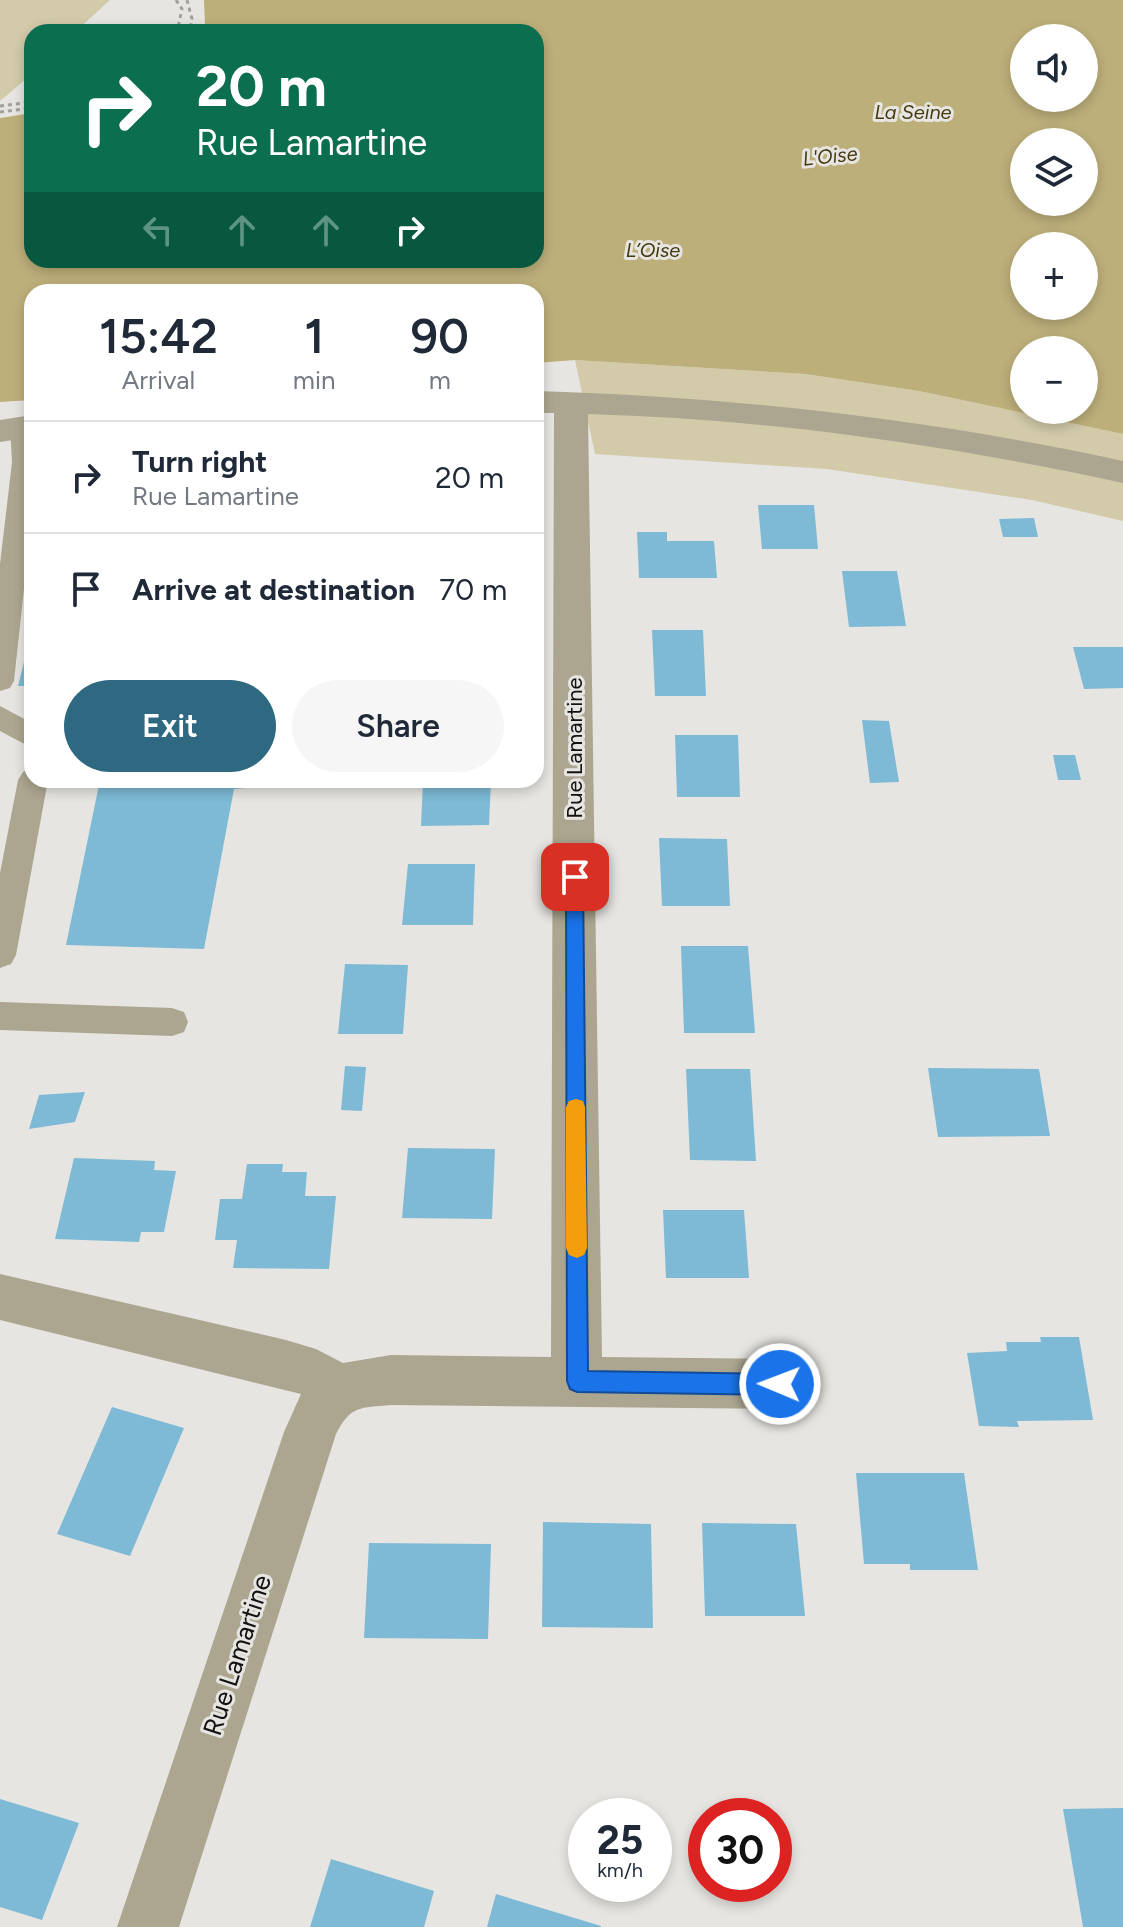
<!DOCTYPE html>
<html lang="en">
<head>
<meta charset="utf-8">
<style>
	body { margin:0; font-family:Figtree,sans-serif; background:#f6f6f7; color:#1f2937; height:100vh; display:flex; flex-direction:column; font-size:30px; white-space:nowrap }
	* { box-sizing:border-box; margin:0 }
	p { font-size:26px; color:#747a83 }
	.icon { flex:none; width:44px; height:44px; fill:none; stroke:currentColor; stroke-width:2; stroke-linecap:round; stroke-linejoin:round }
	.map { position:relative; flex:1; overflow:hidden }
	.panel { position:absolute; left:24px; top:284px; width:520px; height:504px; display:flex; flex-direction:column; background:#fff; border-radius:24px; box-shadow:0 4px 12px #0003 }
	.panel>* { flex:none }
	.guide { position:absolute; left:24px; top:24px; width:520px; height:244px; border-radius:24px; box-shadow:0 4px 12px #0003; background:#0b6e4f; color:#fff; overflow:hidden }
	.controls { position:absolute; left:1010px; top:24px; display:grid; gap:16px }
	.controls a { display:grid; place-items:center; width:88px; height:88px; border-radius:50%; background:#fff; box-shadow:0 4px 12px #0003; font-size:40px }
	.speed { position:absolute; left:568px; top:1798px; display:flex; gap:16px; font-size:40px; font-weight:700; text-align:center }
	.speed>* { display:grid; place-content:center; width:104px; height:104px; border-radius:50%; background:#fff; box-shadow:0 4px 12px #0003; line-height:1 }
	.speed small { font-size:20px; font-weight:400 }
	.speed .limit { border:12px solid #d22; background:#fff; color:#111 }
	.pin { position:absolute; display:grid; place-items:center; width:68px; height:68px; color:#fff; margin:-34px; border-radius:16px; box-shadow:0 4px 12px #0006 }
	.me { position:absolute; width:88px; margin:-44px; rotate:271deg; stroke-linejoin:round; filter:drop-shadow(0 0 6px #0008) }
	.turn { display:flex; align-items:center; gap:28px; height:168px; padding:0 40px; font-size:36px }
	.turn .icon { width:104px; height:104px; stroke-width:2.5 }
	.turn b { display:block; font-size:56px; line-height:68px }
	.lanes { display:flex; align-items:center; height:76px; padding:0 40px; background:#0003; justify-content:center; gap:40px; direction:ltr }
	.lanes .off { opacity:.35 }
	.eta { display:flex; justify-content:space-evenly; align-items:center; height:136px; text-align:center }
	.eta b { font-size:48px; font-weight:600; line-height:56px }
	.primary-button { display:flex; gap:16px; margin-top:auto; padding:16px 40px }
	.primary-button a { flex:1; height:92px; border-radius:48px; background:#2e6981; color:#fff; font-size:32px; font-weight:600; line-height:92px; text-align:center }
	.primary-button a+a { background:#f6f6f7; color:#1f2937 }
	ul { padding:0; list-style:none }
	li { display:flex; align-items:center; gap:24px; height:112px; padding:0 40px; border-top:2px solid #e0e1e3 }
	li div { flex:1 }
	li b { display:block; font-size:30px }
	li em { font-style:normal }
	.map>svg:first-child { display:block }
</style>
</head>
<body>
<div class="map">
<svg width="1123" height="1927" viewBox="0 0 1123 1927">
	<rect width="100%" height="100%" fill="#e7e5e1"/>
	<path fill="#d2caa9" d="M0 0H110L75 32H32V74L0 101Z
		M575 360 805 374 919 391 1123 434V521L1032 500 827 469 595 454Z"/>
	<path fill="#bdaf7a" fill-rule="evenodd" d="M204 0H1123V434L919 391 805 374 575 360 536 363V292H32V400L0 402V118L32 113V260H536V32H200L205 25ZM1024 38H1084V98H1024ZM1024 142H1084V202H1024ZM1084 246V306H1024V246ZM1024 350H1084V410H1024Z"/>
	<path fill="#7ebad5" d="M758 505H814L818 549H762Z
		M1034 518 1038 537H1003L999 519Z
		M637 532H667V541H714L717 578H639Z
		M842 571H897L906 626 849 627Z
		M652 630H703L706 696H655Z
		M31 634 32 686H18Z
		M1073 647H1123V688L1084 689Z
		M862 720 889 721 899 782 870 783Z
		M675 735H738L740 797H677Z
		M1053 755H1075L1081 780H1058Z
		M100 780H247L246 788 234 789 204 949 66 945Z
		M423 780H491L489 825 421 826Z
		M659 838 727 839 730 906H662Z
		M408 864H475L473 925H402Z
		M681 946H748L755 1033H684Z
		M345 964 408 965 403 1034H338Z
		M345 1066 366 1067 362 1111 341 1110Z
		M928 1068 1039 1069 1050 1136 938 1137Z
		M686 1069H750L756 1161 690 1160Z
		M85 1092 75 1122 29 1129 39 1095Z
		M408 1148 495 1149 492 1219 402 1218Z
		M74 1158 155 1161 154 1170 176 1171 164 1232H141L139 1242 55 1239Z
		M247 1164H283L282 1172H307L305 1196H336L329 1269 233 1268 237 1240H215L220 1199H242Z
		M663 1210H744L749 1278H666Z
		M1040 1337H1079L1093 1420 1017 1421 1019 1427 979 1426 967 1353 1007 1351 1006 1342H1041Z
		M112 1407 184 1428 130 1556 57 1534Z
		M856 1473H964L978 1570H910V1564H864Z
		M543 1522 651 1524 653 1628 542 1627Z
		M702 1523 796 1524 805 1616H705Z
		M369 1543 491 1544 488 1639 364 1638Z
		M0 1799 79 1823 42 1920 0 1907Z
		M1123 1808V1927H1083L1063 1809Z
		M331 1859 434 1891 424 1927H310Z
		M496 1894 601 1926V1927H487Z"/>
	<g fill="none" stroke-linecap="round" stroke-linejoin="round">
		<path stroke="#a2a09d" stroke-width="3" stroke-dasharray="4 4" stroke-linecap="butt" d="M176 0 182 9 177 32
			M187 0 192 19 189 32
			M0 106 32 102
			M0 112 32 108"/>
		<path fill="#aca690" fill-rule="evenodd" d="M22 419 32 423V515L14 681 10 688 0 691V564L12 462 10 427 13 421Z
			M0 706 32 723V748L0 731Z
			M32 769V780H48L16 955 11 964 0 968V873L18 780 23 772Z
			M0 1002 172 1008 184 1012 188 1022 184 1032 172 1036 0 1030Z"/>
		<path fill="#aca690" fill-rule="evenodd" d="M536 391C735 397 929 419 1123 461V483C947 445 769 419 588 414L602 1357 780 1359 798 1366 806 1384 798 1402 780 1409 391 1405C360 1408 351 1405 336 1434L179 1927H117L284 1432 301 1394 0 1320V1274L286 1340 316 1349 343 1363 391 1355 551 1357 554 413H536Z
			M32 415V437L0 442V420Z"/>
	</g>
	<path fill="#1a73e8" stroke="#114b97" stroke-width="2" d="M575 870 583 877 588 1371 780 1374 787 1377 791 1384 787 1391 780 1395 577 1392 570 1389 567 1381 566 877Z"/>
	<path fill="#f59e0b" d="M576 1099 583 1101 585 1107 587 1248 584 1255 577 1258 569 1255 566 1248V1107L569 1101Z"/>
	<g text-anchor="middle" stroke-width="6" stroke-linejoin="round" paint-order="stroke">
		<g font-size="20" font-style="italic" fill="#453a0f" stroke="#e7e5e1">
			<text x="913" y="119">La Seine</text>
			<text transform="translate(830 156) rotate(-6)" y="7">L'Oise</text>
			<text x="653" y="257">L’Oise</text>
		</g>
		<g font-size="22" fill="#131211" stroke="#e7e5e1">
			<text transform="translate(574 748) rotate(-90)" y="8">Rue Lamartine</text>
		</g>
		<g font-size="26" fill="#131211" stroke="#e7e5e1">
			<text transform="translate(237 1655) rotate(-72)" y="9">Rue Lamartine</text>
		</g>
	</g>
</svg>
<div class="controls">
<a><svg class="icon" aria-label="sound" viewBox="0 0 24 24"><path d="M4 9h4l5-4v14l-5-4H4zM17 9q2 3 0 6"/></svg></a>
<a><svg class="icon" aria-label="layers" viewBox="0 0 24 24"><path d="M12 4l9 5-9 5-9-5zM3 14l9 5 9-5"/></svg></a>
<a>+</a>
<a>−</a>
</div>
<div class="speed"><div>25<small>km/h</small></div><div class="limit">30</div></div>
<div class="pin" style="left:575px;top:877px;background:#d93025"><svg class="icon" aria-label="arrive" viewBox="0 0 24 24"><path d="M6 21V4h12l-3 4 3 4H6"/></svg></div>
<svg class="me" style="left:780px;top:1384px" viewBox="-20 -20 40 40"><circle r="17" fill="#1a73e8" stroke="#fff" stroke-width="3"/><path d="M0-11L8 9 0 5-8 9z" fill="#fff"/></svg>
<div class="guide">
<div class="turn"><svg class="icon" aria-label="right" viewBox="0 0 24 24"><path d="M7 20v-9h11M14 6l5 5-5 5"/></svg><div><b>20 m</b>Rue Lamartine</div></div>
<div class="lanes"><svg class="icon off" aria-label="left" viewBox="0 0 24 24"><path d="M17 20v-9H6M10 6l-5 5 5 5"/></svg><svg class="icon off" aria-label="ahead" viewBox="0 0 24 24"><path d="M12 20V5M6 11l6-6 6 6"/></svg><svg class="icon off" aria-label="ahead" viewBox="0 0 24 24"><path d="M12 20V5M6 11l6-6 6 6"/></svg><svg class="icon" aria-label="right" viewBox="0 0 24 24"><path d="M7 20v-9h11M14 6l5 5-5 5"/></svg></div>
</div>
<section class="panel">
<div class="eta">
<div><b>15:42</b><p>Arrival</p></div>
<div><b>1</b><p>min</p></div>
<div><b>90</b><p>m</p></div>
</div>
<ul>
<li><svg class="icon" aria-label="right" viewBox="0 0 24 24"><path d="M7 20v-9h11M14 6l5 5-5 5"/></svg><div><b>Turn right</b><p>Rue Lamartine</p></div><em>20 m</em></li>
<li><svg class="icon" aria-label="arrive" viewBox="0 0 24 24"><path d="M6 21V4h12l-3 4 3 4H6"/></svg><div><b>Arrive at destination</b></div><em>70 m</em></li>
</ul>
<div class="primary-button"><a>Exit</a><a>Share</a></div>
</section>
</div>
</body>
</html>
